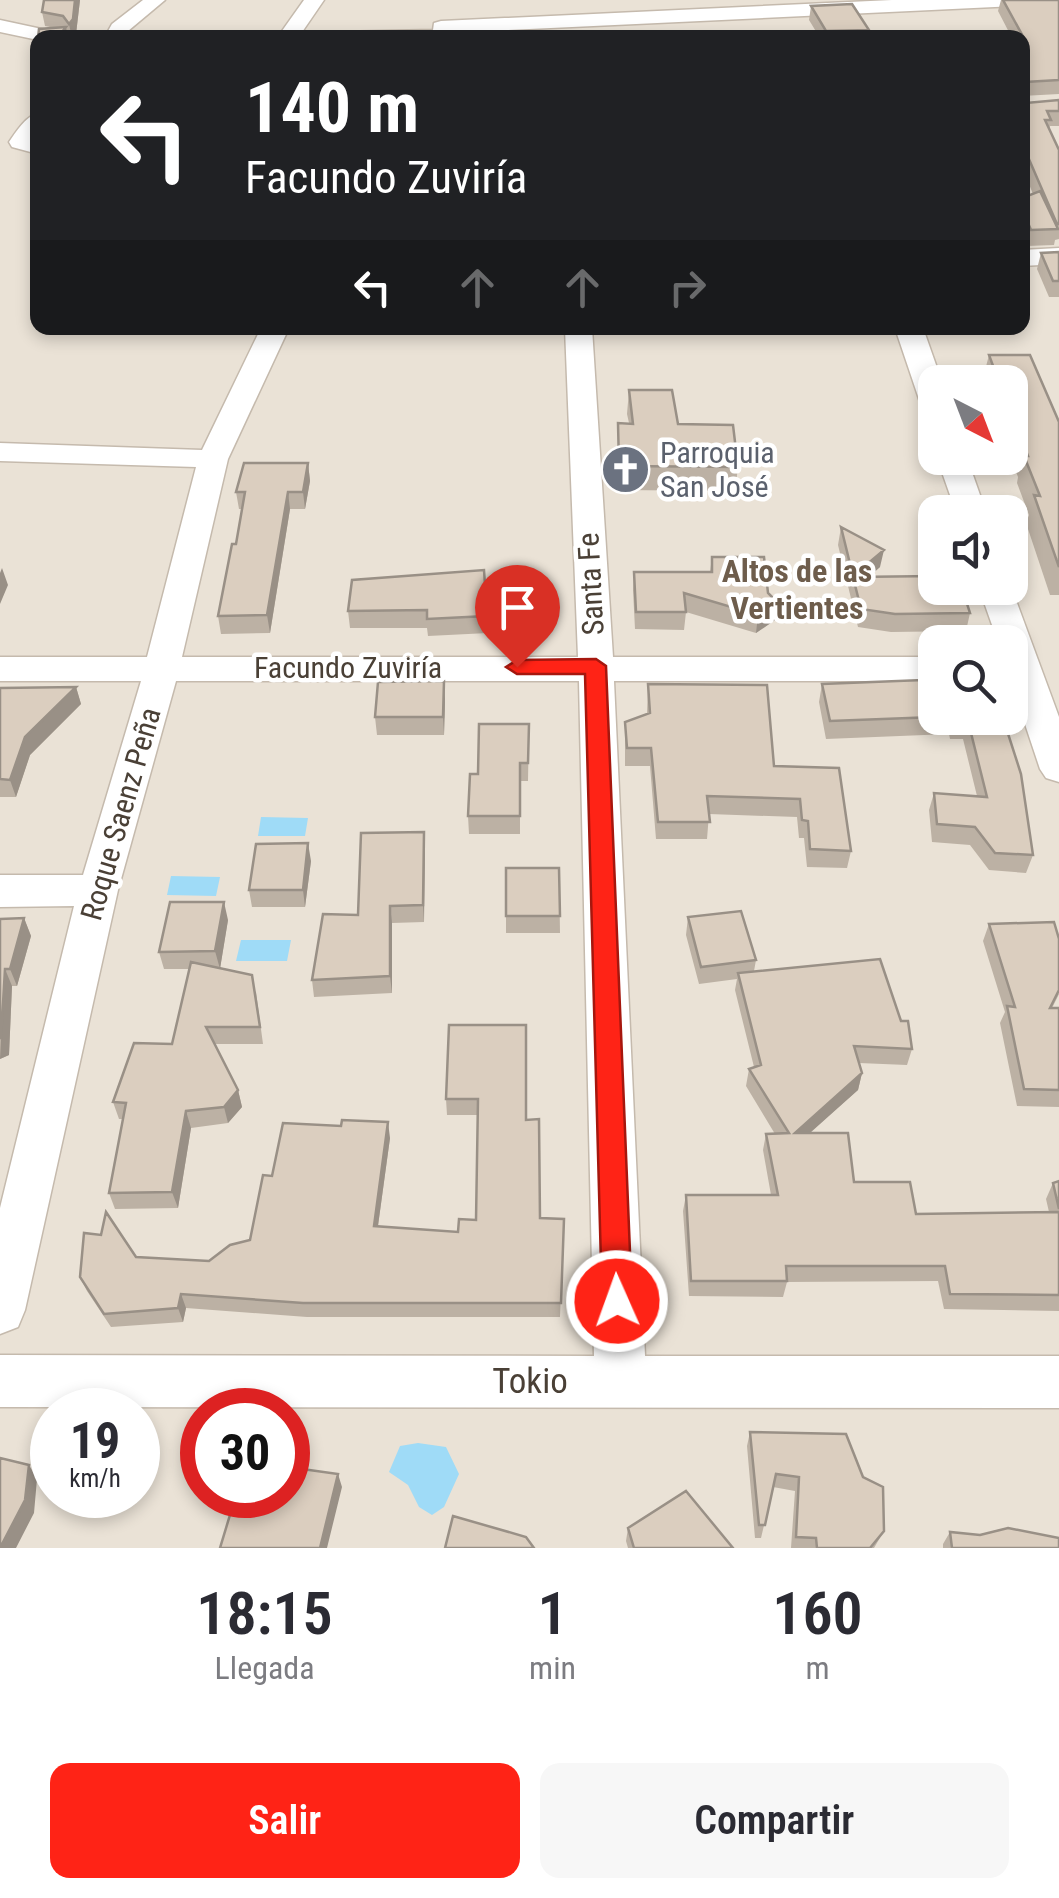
<!DOCTYPE html>
<html lang="es">
<head>
<meta charset="utf-8">
<style>
	body { margin:0; font-family:"Roboto Condensed",sans-serif; background:#f7f7f7; color:#2b2b33; height:100vh; display:flex; flex-direction:column; font-size:38px; white-space:nowrap }
	* { box-sizing:border-box; margin:0 }
	p { font-size:32px; color:#7c7c81 }
	.icon { flex:none; width:55px; height:55px; fill:none; stroke:currentColor; stroke-width:2; stroke-linecap:round; stroke-linejoin:round }
	.map { position:relative; height:1548px; overflow:hidden }
	.sheet { display:flex; flex-direction:column; background:#fff; flex:1 }
	.sheet>* { flex:none }
	.banner { position:absolute; left:30px; top:30px; width:1000px; height:305px; border-radius:20px; box-shadow:0 5px 15px #0003; background:#202124; color:#fff; overflow:hidden }
	.needle { width:65px; rotate:138deg }
	.fabs { position:absolute; left:918px; top:365px; display:grid; gap:20px }
	.fabs a { display:grid; place-items:center; width:110px; height:110px; border-radius:20px; background:#fff; box-shadow:0 5px 15px #0003; font-size:50px }
	.speed { position:absolute; left:30px; top:1388px; display:flex; gap:20px; font-size:50px; font-weight:700; text-align:center }
	.speed>* { display:grid; place-content:center; width:130px; height:130px; border-radius:50%; background:#fff; box-shadow:0 5px 15px #0003; line-height:1 }
	.speed small { font-size:25px; font-weight:400 }
	.speed .limit { border:15px solid #d22; background:#fff; color:#111 }
	.pin { position:absolute; display:grid; place-items:center; width:85px; height:85px; color:#fff; margin:-102px -42px; border-radius:50% 50% 50% 0; rotate:-45deg; box-shadow:0 0 10px #0007 }
	.pin .icon { rotate:45deg }
	.me { position:absolute; width:110px; margin:-55px; rotate:358deg; stroke-linejoin:round; filter:drop-shadow(0 0 8px #0008) }
	.turn { display:flex; align-items:center; gap:35px; height:210px; padding:0 50px; font-size:45px }
	.turn .icon { width:130px; height:130px; stroke-width:2.5 }
	.turn b { display:block; font-size:70px; line-height:85px }
	.lanes { display:flex; align-items:center; height:95px; padding:0 50px; background:#0003; justify-content:center; gap:50px; direction:ltr }
	.lanes .off { opacity:.35 }
	.eta { display:flex; justify-content:space-evenly; align-items:center; height:170px; text-align:center }
	.eta b { font-size:60px; font-weight:600; line-height:70px }
	.primary-button { display:flex; gap:20px; margin-top:auto; padding:20px 50px }
	.primary-button a { flex:1; height:115px; border-radius:20px; background:#ff2316; color:#fff; font-size:40px; font-weight:600; line-height:115px; text-align:center }
	.primary-button a+a { background:#f7f7f7; color:#2b2b33 }
	.map>svg:first-child { display:block }
</style>
</head>
<body>
<div class="map">
<svg width="1059" height="1548" viewBox="0 0 1059 1548">
	<rect width="100%" height="100%" fill="#f6f0e8"/>
	<path fill="#eae2d6" fill-rule="evenodd" d="M0 0H1059V1548H0ZM38 38H1022V328H38ZM935 382H1010V458H935ZM935 512H1010V588H935ZM935 642H1010V718H935ZM52 1410H138V1495H52ZM202 1410H288V1495H202Z"/>
	<path fill="#9fdbf7" d="M261 817 308 818 305 836H258Z
		M171 876 220 877 216 896 167 895Z
		M241 940H291L287 961H236Z
		M418 1443 446 1447 459 1474 444 1507 432 1515 419 1507 408 1485 389 1472 400 1446Z"/>
	<g fill="none" stroke-linecap="round" stroke-linejoin="round">
		<defs>
			<path id="minor" d="M143 0H165L128 31 134 38 110 37 107 33 112 24Z
				M304 0H324L298 38H277Z
				M892 0H1026L1016 6 445 33 446 38H325L335 32 433 30 434 23 441 21Z
				M0 20 65 34 68 38 38 40 0 32Z
				M38 113 34 139 38 154 12 147 9 142C16 132 25 117 38 113Z
				M1059 248V264L1022 266V250Z
				M261 328H289L228 459 182 657H578L565 328H592L613 657H935V681H614L645 1356H1059V1408L0 1407V1355L594 1356 579 681H176L118 890 25 1310 18 1327 0 1334V1208L74 906 0 907V875H83L141 681H0V657H147L196 467 0 461V443L202 450Z
				M895 328H923L942 382H935V414L925 411 921 405Z
				M937 458H967L986 512H956Z
				M1010 584 1059 717V782L1046 778 1040 769 1010 679V642H998L979 588H1010Z"/>
		</defs>
		<use href="#minor" stroke="#c5baad" stroke-width="3"/>
		<use href="#minor" fill="#fff" fill-rule="evenodd"/>
	</g>
	<path fill="#bcb1a4" d="M44 0H80L76 34 72 38 67 32 68 38 55 28 45 26 42 12Z
		M1001 0H1059V94L1022 96V38H1012L998 11Z
		M811 6 869 30 867 38H820L809 20Z
		M1022 100 1026 103 1059 100V126H1050L1049 129 1059 150V239L1055 240 1054 245 1027 246 1022 234V198L1033 194 1022 167Z
		M1059 252V297H1049L1037 269 1041 253Z
		M989 355 1059 422V595H1050L1026 523 1029 515 1017 483 1018 477 1010 455V382H982Z
		M629 390 738 467 735 491 618 490V423H629L627 414Z
		M308 463 310 481 305 509H290L270 633 221 634 218 616 236 544 242 509H239L236 492Z
		M841 527 880 567 869 577 970 613 966 631 891 632 858 627 838 545Z
		M712 557 768 593 778 603 775 620 756 633 686 612 684 630 635 629 633 590 634 572H710Z
		M352 580 487 616 488 633 428 636 427 628H350L348 611Z
		M648 684 774 766 851 851 847 868 807 867 804 838H799L797 817 709 814 707 839H656L650 766H625V722L647 714Z
		M822 684 935 718H1003L1033 855 1026 873 989 870 970 845 932 842 929 810 934 793 977 796 963 739H950L949 734 826 739 819 702Z
		M76 687 81 704 30 755 16 797H0V688Z
		M445 699 444 735H377L375 717Z
		M529 724 528 781H520V834H469L468 816Z
		M424 832V922L392 923V993L314 997 312 980 358 915Z
		M311 861 305 907H252L249 890Z
		M506 868H559L560 933H506Z
		M688 917 756 960 754 971 901 1021 912 1049 907 1065 859 1063 862 1073 858 1090 809 1133 854 1182 916 1214 1049 1212 1046 1199 1053 1183 1059 1181V1311L944 1309 938 1281 787 1282 783 1297 689 1296 683 1211 686 1195H771L763 1150 766 1134H775L746 1086 749 1069 754 1067 735 990 737 979 699 984 686 935Z
		M24 918 31 936 17 986H12L9 1055 0 1059V919Z
		M228 920 220 968 256 992 263 1044H215L238 1090 242 1107 228 1123 191 1128 178 1208 115 1209 109 1193 123 1119H119L113 1102 172 1044 189 969H164L159 952Z
		M989 924 1059 994 1052 1008H1059V1107L1017 1106 1000 1023 1005 1012 983 941Z
		M449 1025 526 1120 540 1218 564 1219 560 1317H307L186 1308 183 1322 111 1327 87 1291 80 1277 136 1257 209 1261 250 1240 272 1176 390 1138 378 1226 458 1232 476 1220 478 1115H447L446 1099Z
		M750 1432 884 1531 874 1548H791L795 1491 773 1487 761 1538H755L747 1446Z
		M628 1528 733 1548H628L626 1541Z
		M950 1532 980 1535 1059 1548H943V1544Z"/>
	<path fill="#999086" d="M75 0H80L76 34 72 38 69 24Z
		M66 27 68 38H57Z
		M38 61V79L36 81 33 66Z
		M308 463 310 481 305 509 303 492Z
		M288 492 290 509 270 633 267 615Z
		M884 550 880 567 856 588 853 577 849 594 853 576Z
		M2 568 8 585 0 604V573Z
		M778 603 775 620 756 633 758 615Z
		M444 681 445 699 444 735 443 717Z
		M76 687 81 704 30 755 16 797 10 780 25 737Z
		M424 832 425 849 424 922 423 905Z
		M308 843 311 861 305 907 303 890Z
		M224 902 228 920 220 969 215 951Z
		M390 906 392 923V993L390 976Z
		M24 918 31 936 17 986 10 969Z
		M5 969 12 986 9 1055 0 1059Z
		M862 1073 858 1090 791 1150 795 1133Z
		M238 1090 242 1107 228 1123 224 1107Z
		M186 1111 191 1128 178 1208 172 1192Z
		M388 1122 390 1138 376 1240 374 1226Z
		M181 1294 186 1308 183 1322 178 1308Z
		M29 1465 37 1479 34 1513 16 1548H0Z
		M338 1474 342 1487 327 1548H320Z"/>
	<path fill="#dbcebf" stroke="#999086" stroke-width="2.5" d="M44 0H75L73 19 69 24 63 16 42 12Z
		M1003 0H1059V80L1025 82 1022 84V40H1025Z
		M852 4 869 30 826 31 811 6Z
		M66 27 57 38H38L39 29Z
		M38 39V61L33 66Z
		M1022 100 1026 103 1059 100V111H1047L1051 120H1045L1059 150V224H1057L1025 150H1022Z
		M1040 191 1058 229 1031 230 1022 209V198Z
		M1059 252V281H1053L1041 253Z
		M989 355H1030L1059 422V567L1034 495 1040 496 1024 456H1028L1010 410V382H999Z
		M629 390H672L678 424 733 425 738 467 619 466 618 423 633 424Z
		M244 463H308L303 492H288L267 615 218 616 232 544H236L245 492H236Z
		M841 527 884 550 853 576Z
		M712 557H764L768 593 778 603 758 615 684 593 686 612H636L634 572H712Z
		M484 570 487 616 427 619V610L348 611 352 580Z
		M935 576V588H962L970 613 895 614 861 609 853 577Z
		M923 680 924 684H935V717L830 721 822 684Z
		M444 681 443 717H375L378 682Z
		M648 684 767 685 774 766 839 768 851 851 810 849 808 821 802 820 800 799 707 796 710 822H658L651 748H627L625 722 650 713Z
		M76 687 25 737 10 780 0 779V688Z
		M954 718H1003L1021 774 1033 855 995 853 975 827 937 824 934 793 987 797 968 721 955 722Z
		M479 724H529L528 763H520V816H468L470 774H478Z
		M424 832 423 905 390 906V976L312 980 323 914 358 915 361 833Z
		M308 843 303 890H249L256 844Z
		M506 868H559L560 916H506Z
		M170 902H224L215 951 159 952Z
		M741 911 756 960 701 967 688 917Z
		M24 918 10 969H5L1 1038H0V919Z
		M1054 922 1059 939V990L1050 1008H1059V1090L1024 1089 1007 1006 1015 1007 989 924Z
		M880 959 901 1021H908L912 1049 854 1046 862 1073 795 1133H848L854 1182H910L916 1214 1059 1212V1295L950 1294 945 1266H786L787 1281H691L686 1195H778L766 1134 789 1133 749 1069 761 1065 738 973Z
		M191 962 252 975 260 1027H206L238 1090 224 1107 186 1111 172 1192 109 1193 126 1103 113 1102 134 1043 172 1044Z
		M449 1025H526V1120L539 1119 540 1218 564 1219 561 1303H303L181 1294 178 1308 104 1314 80 1277 84 1233 101 1235 106 1212 136 1257 209 1261 230 1245 250 1240 263 1175 272 1176 283 1123 341 1126 342 1120 388 1122 374 1226 458 1232 459 1219 476 1220 478 1099H446Z
		M1059 1181V1209L1053 1183Z
		M750 1432 846 1434 863 1477 883 1487 884 1531 870 1548H817L816 1538 796 1537 799 1477 776 1474 765 1525H759Z
		M0 1458 29 1465 25 1500 0 1548Z
		M288 1467 338 1474 320 1548H220L236 1495H288Z
		M686 1491 733 1548H634L628 1528Z
		M453 1516 526 1537 534 1548H445Z
		M1008 1528 1059 1538V1548H952L950 1532 980 1535Z"/>
	<path fill="#ff2316" stroke="#a6170e" stroke-width="2.5" d="M596 659 606 666 632 1301 628 1311 617 1316 607 1311 602 1301 585 674H517L506 667 517 660Z"/>
	<defs>
		<symbol id="church-disc" viewBox="-11 -11 22 22"><circle r="9.5" fill="#6b7280" stroke="#fff"/><path d="M-1.2-6h2.4v3.5h3.3v2.4h-3.3V6h-2.4V-.1h-3.3v-2.4h3.3Z" fill="#fff"/></symbol>
	</defs>
	<g fill-rule="evenodd">
		<use href="#church-disc" x="598" y="442" width="55" height="55"/>
	</g>
	<g text-anchor="middle" stroke-width="9" stroke-linejoin="round" paint-order="stroke">
		<g font-size="30" fill="#5b616d" stroke="#fff" text-anchor="start">
			<text x="660" y="463">Parroquia<tspan x="660" dy="34">San José</tspan></text>
		</g>
		<g font-size="30" fill="#4a4036" stroke="#fff">
			<text transform="translate(591 584) rotate(-93)" y="10">Santa Fe</text>
			<text x="348" y="678">Facundo Zuviría</text>
			<text transform="translate(121 814) rotate(-74)" y="10">Roque Saenz Peña</text>
		</g>
		<g font-size="32" font-weight="bold" fill="#6e5d4c" stroke="#fff">
			<text x="797" y="582">Altos de las<tspan x="797" dy="37">Vertientes</tspan></text>
		</g>
		<g font-size="35" fill="#4a4036" stroke="#fff">
			<text x="530" y="1393">Tokio</text>
		</g>
	</g>
</svg>
<div class="fabs">
<a><svg class="needle" viewBox="-14 -14 28 28"><path d="M0-13l5 13h-10z" fill="#e53935"/><path d="M0 13l5-13h-10z" fill="#7c7c81"/></svg></a>
<a><svg class="icon" aria-label="sound" viewBox="0 0 24 24"><path d="M4 9h4l5-4v14l-5-4H4zM17 9q2 3 0 6"/></svg></a>
<a><svg class="icon" aria-label="search" viewBox="0 0 24 24"><circle cx="10" cy="10" r="6"/><path d="M15 15l6 6"/></svg></a>
</div>
<div class="speed"><div>19<small>km/h</small></div><div class="limit">30</div></div>
<div class="pin" style="left:517px;top:667px;background:#d93025"><svg class="icon" aria-label="arrive" viewBox="0 0 24 24"><path d="M6 21V4h12l-3 4 3 4H6"/></svg></div>
<svg class="me" style="left:617px;top:1301px" viewBox="-20 -20 40 40"><circle r="17" fill="#ff2316" stroke="#fff" stroke-width="3"/><path d="M0-11L8 9 0 5-8 9z" fill="#fff"/></svg>
<div class="banner">
<div class="turn"><svg class="icon" aria-label="left" viewBox="0 0 24 24"><path d="M17 20v-9H6M10 6l-5 5 5 5"/></svg><div><b>140 m</b>Facundo Zuviría</div></div>
<div class="lanes"><svg class="icon" aria-label="left" viewBox="0 0 24 24"><path d="M17 20v-9H6M10 6l-5 5 5 5"/></svg><svg class="icon off" aria-label="ahead" viewBox="0 0 24 24"><path d="M12 20V5M6 11l6-6 6 6"/></svg><svg class="icon off" aria-label="ahead" viewBox="0 0 24 24"><path d="M12 20V5M6 11l6-6 6 6"/></svg><svg class="icon off" aria-label="right" viewBox="0 0 24 24"><path d="M7 20v-9h11M14 6l5 5-5 5"/></svg></div>
</div>
</div>
<section class="sheet">
<div class="eta">
<div><b>18:15</b><p>Llegada</p></div>
<div><b>1</b><p>min</p></div>
<div><b>160</b><p>m</p></div>
</div>
<div class="primary-button"><a>Salir</a><a>Compartir</a></div>
</section>
</body>
</html>
